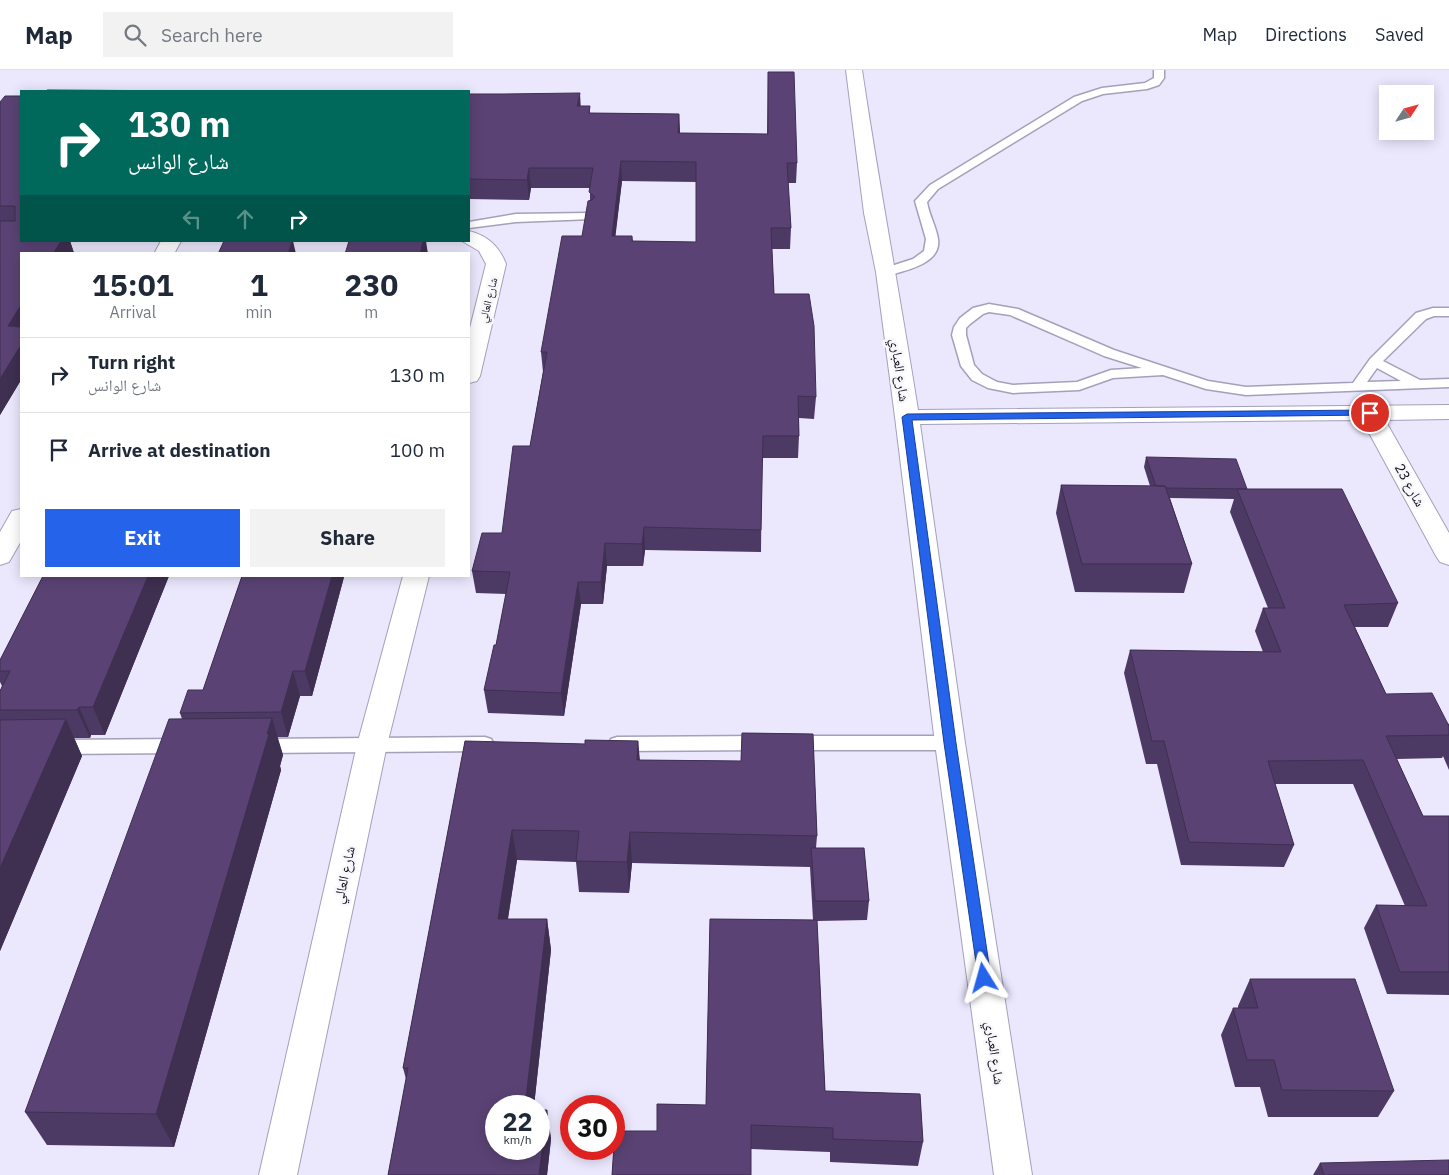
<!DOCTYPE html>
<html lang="en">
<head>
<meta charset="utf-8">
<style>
	body { margin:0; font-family:"IBM Plex Sans","Noto Naskh Arabic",sans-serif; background:#f2f2f3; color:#1f2937; height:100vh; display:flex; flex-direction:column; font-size:19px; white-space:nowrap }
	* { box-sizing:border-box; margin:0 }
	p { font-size:16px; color:#747a83 }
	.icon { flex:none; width:28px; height:28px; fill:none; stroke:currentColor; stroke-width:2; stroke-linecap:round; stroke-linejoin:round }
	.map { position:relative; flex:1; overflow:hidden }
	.panel { position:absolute; left:20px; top:182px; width:450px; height:325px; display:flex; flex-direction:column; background:#fff; border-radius:0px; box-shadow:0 2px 12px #0003 }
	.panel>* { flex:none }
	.banner { position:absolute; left:20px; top:20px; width:450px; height:152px; border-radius:0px; box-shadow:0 2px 12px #0003; background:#00695c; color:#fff; overflow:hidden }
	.needle { width:32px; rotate:54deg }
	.fabs { position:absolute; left:1379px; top:15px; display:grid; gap:10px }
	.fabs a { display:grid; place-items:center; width:55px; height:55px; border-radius:0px; background:#fff; box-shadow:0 2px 12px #0003; font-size:25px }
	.speed { position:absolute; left:485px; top:1025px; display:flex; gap:10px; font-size:25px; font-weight:700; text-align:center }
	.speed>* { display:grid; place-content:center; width:65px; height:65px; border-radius:50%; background:#fff; box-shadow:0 2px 12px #0003; line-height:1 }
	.speed small { font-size:12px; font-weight:400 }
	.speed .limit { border:8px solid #d22; background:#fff; color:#111 }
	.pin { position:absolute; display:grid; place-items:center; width:42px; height:42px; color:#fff; margin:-21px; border:2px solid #fff; border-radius:50%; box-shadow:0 1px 5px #0007 }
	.me { position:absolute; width:55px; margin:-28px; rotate:352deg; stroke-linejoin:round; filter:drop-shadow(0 0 4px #0008) }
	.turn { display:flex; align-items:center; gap:18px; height:105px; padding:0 25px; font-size:22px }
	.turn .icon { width:65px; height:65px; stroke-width:2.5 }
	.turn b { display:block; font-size:35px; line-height:42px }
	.lanes { display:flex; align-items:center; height:48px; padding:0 25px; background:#0003; justify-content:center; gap:25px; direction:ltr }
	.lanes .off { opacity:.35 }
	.eta { display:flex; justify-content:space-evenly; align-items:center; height:85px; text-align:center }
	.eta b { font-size:30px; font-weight:800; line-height:35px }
	.cta { display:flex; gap:10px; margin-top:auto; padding:10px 25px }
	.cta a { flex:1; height:58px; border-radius:0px; background:#2563eb; color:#fff; font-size:20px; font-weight:800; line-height:58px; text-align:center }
	.cta a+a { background:#f2f2f3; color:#1f2937 }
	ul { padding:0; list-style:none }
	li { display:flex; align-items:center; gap:15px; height:75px; padding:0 25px; border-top:1px solid #e0e1e3 }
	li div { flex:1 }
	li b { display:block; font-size:19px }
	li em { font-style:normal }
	header { display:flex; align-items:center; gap:30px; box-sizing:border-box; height:70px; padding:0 25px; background:#fff; border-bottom:1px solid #e0e1e3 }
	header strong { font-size:24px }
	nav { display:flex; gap:28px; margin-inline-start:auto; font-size:18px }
	.search { width:350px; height:45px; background:#f2f2f3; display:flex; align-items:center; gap:12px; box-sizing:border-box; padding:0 18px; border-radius:0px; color:#747a83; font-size:19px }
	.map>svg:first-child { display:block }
</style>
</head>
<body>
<header>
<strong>Map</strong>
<div class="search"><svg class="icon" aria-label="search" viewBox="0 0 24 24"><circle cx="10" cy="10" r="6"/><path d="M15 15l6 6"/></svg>Search here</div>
<nav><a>Map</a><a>Directions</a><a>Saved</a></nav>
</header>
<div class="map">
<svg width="1449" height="1105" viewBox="0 0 1449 1105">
	<rect width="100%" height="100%" fill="#ebe7fd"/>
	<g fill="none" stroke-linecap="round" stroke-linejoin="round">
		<defs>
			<path id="service" d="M1154 0H1164V8L1159 15 1147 19 1103 24 1082 31 938 119 927 132C929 145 936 156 938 169 942 194 904 201 886 206L882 205 880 202 882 199 913 189 924 181 926 169 915 131 930 115 1074 27 1102 18 1145 13 1154 8Z
				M588 143 592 145 594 147 592 149 516 152 469 158V152L516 144Z
				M989 234 1018 239 1114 280 1208 311 1246 317 1353 313 1370 289 1416 243 1433 238H1449V246H1434L1426 249 1383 291 1420 310 1449 309V317L1246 325 1206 319 1163 305 1113 308 1079 320 1013 323 988 318 972 310 961 296 952 265 954 257 960 248 973 238ZM989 242 1010 245 1104 286 1142 298 1111 300 1077 312 1013 315 997 312 982 304 974 295 966 265V258L970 254 983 244ZM1377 298 1401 311 1367 312Z
				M763 666 769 668 772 673 769 678 763 680 617 681 611 679 608 674 611 669 617 667Z
				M792 666H950L956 668 959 673 956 678 950 680H792L786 678 783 673 786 668Z
				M485 667 491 669 494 674 491 679 485 681 260 683 254 681 251 676 254 671 260 669Z
				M180 669 186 671 189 676 186 681 180 683 57 684 51 682 48 677 51 672 57 670Z"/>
			<path id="minor" d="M846 0H862C879 114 900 226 918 340L1449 335V349L1385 350 1449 463V495L1440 492 1436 486 1362 350 920 354 965 673 1032 1105H994L935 673 895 347 876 202 864 143Z
				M469 161C488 166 499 176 506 194L480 306 477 311 469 313V262L486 194 479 181 462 171H469Z
				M161 171H181L174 184H154Z
				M21 439V471L9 492 0 495V462L12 441Z
				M403 506H429L387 675 297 1105H259L357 675Z"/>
		</defs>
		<use href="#service" stroke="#a5a0ba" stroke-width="3"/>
		<use href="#minor" stroke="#a5a0ba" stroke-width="2"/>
		<use href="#service" fill="#fff" fill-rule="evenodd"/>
		<use href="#minor" fill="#fff" fill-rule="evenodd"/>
	</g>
	<path fill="#4d3a64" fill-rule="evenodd" d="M768 2 797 93 796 113H788L791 158 790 179H772L774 224 816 327 814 349 799 348V366L798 388H762L761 482 645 480 643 496H607L603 534H581L564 646 488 643 484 620 496 575 506 524 476 523 472 501 502 463 530 376 543 302 541 282 582 166 590 130V118H531L529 130 469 129V24L581 36H590V43L679 44 680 63 767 64ZM622 111 696 112V172L633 171 632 166H615Z
		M0 32 70 171 74 183 21 184V310L0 345Z
		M1146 387 1247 419 1398 533 1388 557H1355L1386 624 1449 654V700L1443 686 1442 688 1397 689 1423 746H1449V925L1387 924 1364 858 1376 835 1405 836 1353 714H1275L1294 775 1284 797 1181 795 1157 694H1146L1124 603 1130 580 1263 582 1255 561 1263 538H1268L1230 442 1234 429 1170 428 1192 494 1184 523 1075 522 1056 443 1061 415 1150 416 1144 397Z
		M43 506H169L105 665H91L90 668H74L82 686 0 881V621L2 616 0 612V590Z
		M242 506H362V507H344L312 626H300L288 667H277L283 685 280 696 281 700 174 1077 47 1075 25 1042 182 649 180 643 203 620Z
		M742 663 813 664 817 766 816 778H864L869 831 867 850 817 851 825 1021 920 1024 923 1072 918 1096 830 1092V1082L751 1079V1105H612L615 1061H657V1034L706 1035 710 849 813 850 810 797 632 793 629 823 579 822 576 792 517 790 508 849H547L551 880 534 1036H496V1079H539V1040H547L551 1069 547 1105H388L406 1009 403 998 465 671 585 674V670L638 671 640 690 741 691Z
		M1250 909 1394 1021 1378 1047H1268L1260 1017H1235L1221 965 1233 938H1238V936Z
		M1320 1093 1449 1105H1313Z"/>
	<path fill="#3f2f51" d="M580 23 581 42 577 36Z
		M679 44 680 63H678Z
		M621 91 622 111 613 187 612 166Z
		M529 98 531 118 529 130 527 110Z
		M59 171H70L74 183 73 184H53Z
		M292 171H293L296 184H288Z
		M423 171H426L428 184H420Z
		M21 235V270L8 256Z
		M21 275V310L0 345V309Z
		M644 457 645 480 643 496 642 474Z
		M605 473 607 496 603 534 601 512Z
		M148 506H169L105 665 93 637Z
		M332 506 344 507 312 626 305 601Z
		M578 512 581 534 564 646 561 623Z
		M293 601 300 626 288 667 281 642Z
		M79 637 91 665 90 668 77 640Z
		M272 648 283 685 280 696 281 700 174 1077 156 1044Z
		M66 649 82 686 0 881V798Z
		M638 671 640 702 637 690Z
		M512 760 517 790 503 879 498 849Z
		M630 762 632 793 629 823 627 792Z
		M547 849 551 880 534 1036H525Z
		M547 1040 551 1069 547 1105H539Z"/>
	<path fill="#5a4374" stroke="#3f2f51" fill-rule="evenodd" d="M768 2H794L797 93H787L791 158H771L774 224H809L814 256 816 327 798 326 799 366H763L761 460 644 457 642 474 605 473 601 512H578L561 623 484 620 494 575H496L510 502 472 501 482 463H502L513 376H530L547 282H541L562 166H582L588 131 592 130 595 127 589 122 593 98H529L527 110 469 109V24H502L580 23 577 36H590L589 43 679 44 678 63 768 64ZM621 91 696 92V172L632 171V166H612Z
		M47 20 203 21H46Z
		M5 26H21V171H61L53 184H21V235L8 256 21 257V275L0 309V151H15V136H0V32Z
		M224 171H292L288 184H218Z
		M349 171H423L420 184H345Z
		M1146 387 1236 389 1247 419 1166 418 1165 416H1156Z
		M1061 415 1165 416 1192 494H1082Z
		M1237 419H1342L1398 533 1344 535 1386 624 1432 623 1449 656V665L1386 666 1423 746H1449V902H1400L1376 835 1427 836 1363 690 1268 691 1294 775 1189 772 1164 671H1152L1130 580 1281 582 1263 538H1285Z
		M43 506H148L93 637H79L77 640H0V621L10 601H0V590Z
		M242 506H332L305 601H293L281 642 180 643 188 620H203Z
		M272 648 267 664H269L156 1044 25 1042 169 649Z
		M66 649 0 798V650Z
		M742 663 813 664 817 766 630 762 627 792 576 791 579 761 512 760 498 849H547L525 1036H496V1079H539V1040H547L539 1105H388L408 998H403L465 671 585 674V670L638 671 637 690 741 691Z
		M811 778H864L869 831H815Z
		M710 849 817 850 825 1021 920 1024 923 1072 833 1069V1058L751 1055V1105H612L615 1061H657V1034L706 1035Z
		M1250 909H1355L1394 1021 1282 1020 1274 990H1247L1233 938H1258Z
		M1449 1090V1105H1324L1320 1093Z"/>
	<path fill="#2563eb" stroke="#184099" d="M1370 340 1375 343 1374 345 912 350 956 673 991 908 989 913 984 915 979 913 944 673 902 347 907 344Z"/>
	<g text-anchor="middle" stroke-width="5" stroke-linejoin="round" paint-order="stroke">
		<g font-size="11" fill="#16141e" stroke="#f8f7fc">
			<text transform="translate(488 230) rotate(-76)" y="4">شارع العالي</text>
		</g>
		<g font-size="14" fill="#16141e" stroke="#f8f7fc">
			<text transform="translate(900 300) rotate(82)" y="5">شارع العباري</text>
			<text transform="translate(1410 415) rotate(61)" y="5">شارع 23</text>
			<text transform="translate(344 805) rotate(-78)" y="5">شارع العالي</text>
			<text transform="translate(995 983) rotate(82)" y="5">شارع العباري</text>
		</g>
	</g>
</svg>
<div class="fabs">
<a><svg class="needle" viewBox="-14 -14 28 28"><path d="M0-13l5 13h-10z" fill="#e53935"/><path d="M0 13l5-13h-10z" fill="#747a83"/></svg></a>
</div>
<div class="speed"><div>22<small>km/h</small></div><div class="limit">30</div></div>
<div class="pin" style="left:1370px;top:343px;background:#d93025"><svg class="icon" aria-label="arrive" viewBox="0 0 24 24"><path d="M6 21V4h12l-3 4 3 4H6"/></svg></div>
<svg class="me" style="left:984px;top:908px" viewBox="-20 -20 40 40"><path d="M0-17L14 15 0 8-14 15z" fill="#2563eb" stroke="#fff" stroke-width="4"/></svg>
<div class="banner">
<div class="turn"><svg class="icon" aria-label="right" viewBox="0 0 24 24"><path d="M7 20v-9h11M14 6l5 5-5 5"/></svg><div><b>130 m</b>شارع الوانس</div></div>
<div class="lanes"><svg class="icon off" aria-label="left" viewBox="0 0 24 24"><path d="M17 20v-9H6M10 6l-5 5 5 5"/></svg><svg class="icon off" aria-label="ahead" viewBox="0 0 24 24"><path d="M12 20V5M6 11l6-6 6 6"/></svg><svg class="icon" aria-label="right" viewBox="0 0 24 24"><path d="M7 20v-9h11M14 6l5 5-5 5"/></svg></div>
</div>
<section class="panel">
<div class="eta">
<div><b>15:01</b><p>Arrival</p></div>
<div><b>1</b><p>min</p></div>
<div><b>230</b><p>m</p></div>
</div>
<ul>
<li><svg class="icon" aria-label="right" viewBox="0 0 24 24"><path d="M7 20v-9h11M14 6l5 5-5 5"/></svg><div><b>Turn right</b><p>شارع الوانس</p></div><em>130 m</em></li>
<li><svg class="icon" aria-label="arrive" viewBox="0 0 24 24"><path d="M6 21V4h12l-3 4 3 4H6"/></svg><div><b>Arrive at destination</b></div><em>100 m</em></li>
</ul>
<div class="cta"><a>Exit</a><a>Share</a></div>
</section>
</div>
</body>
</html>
